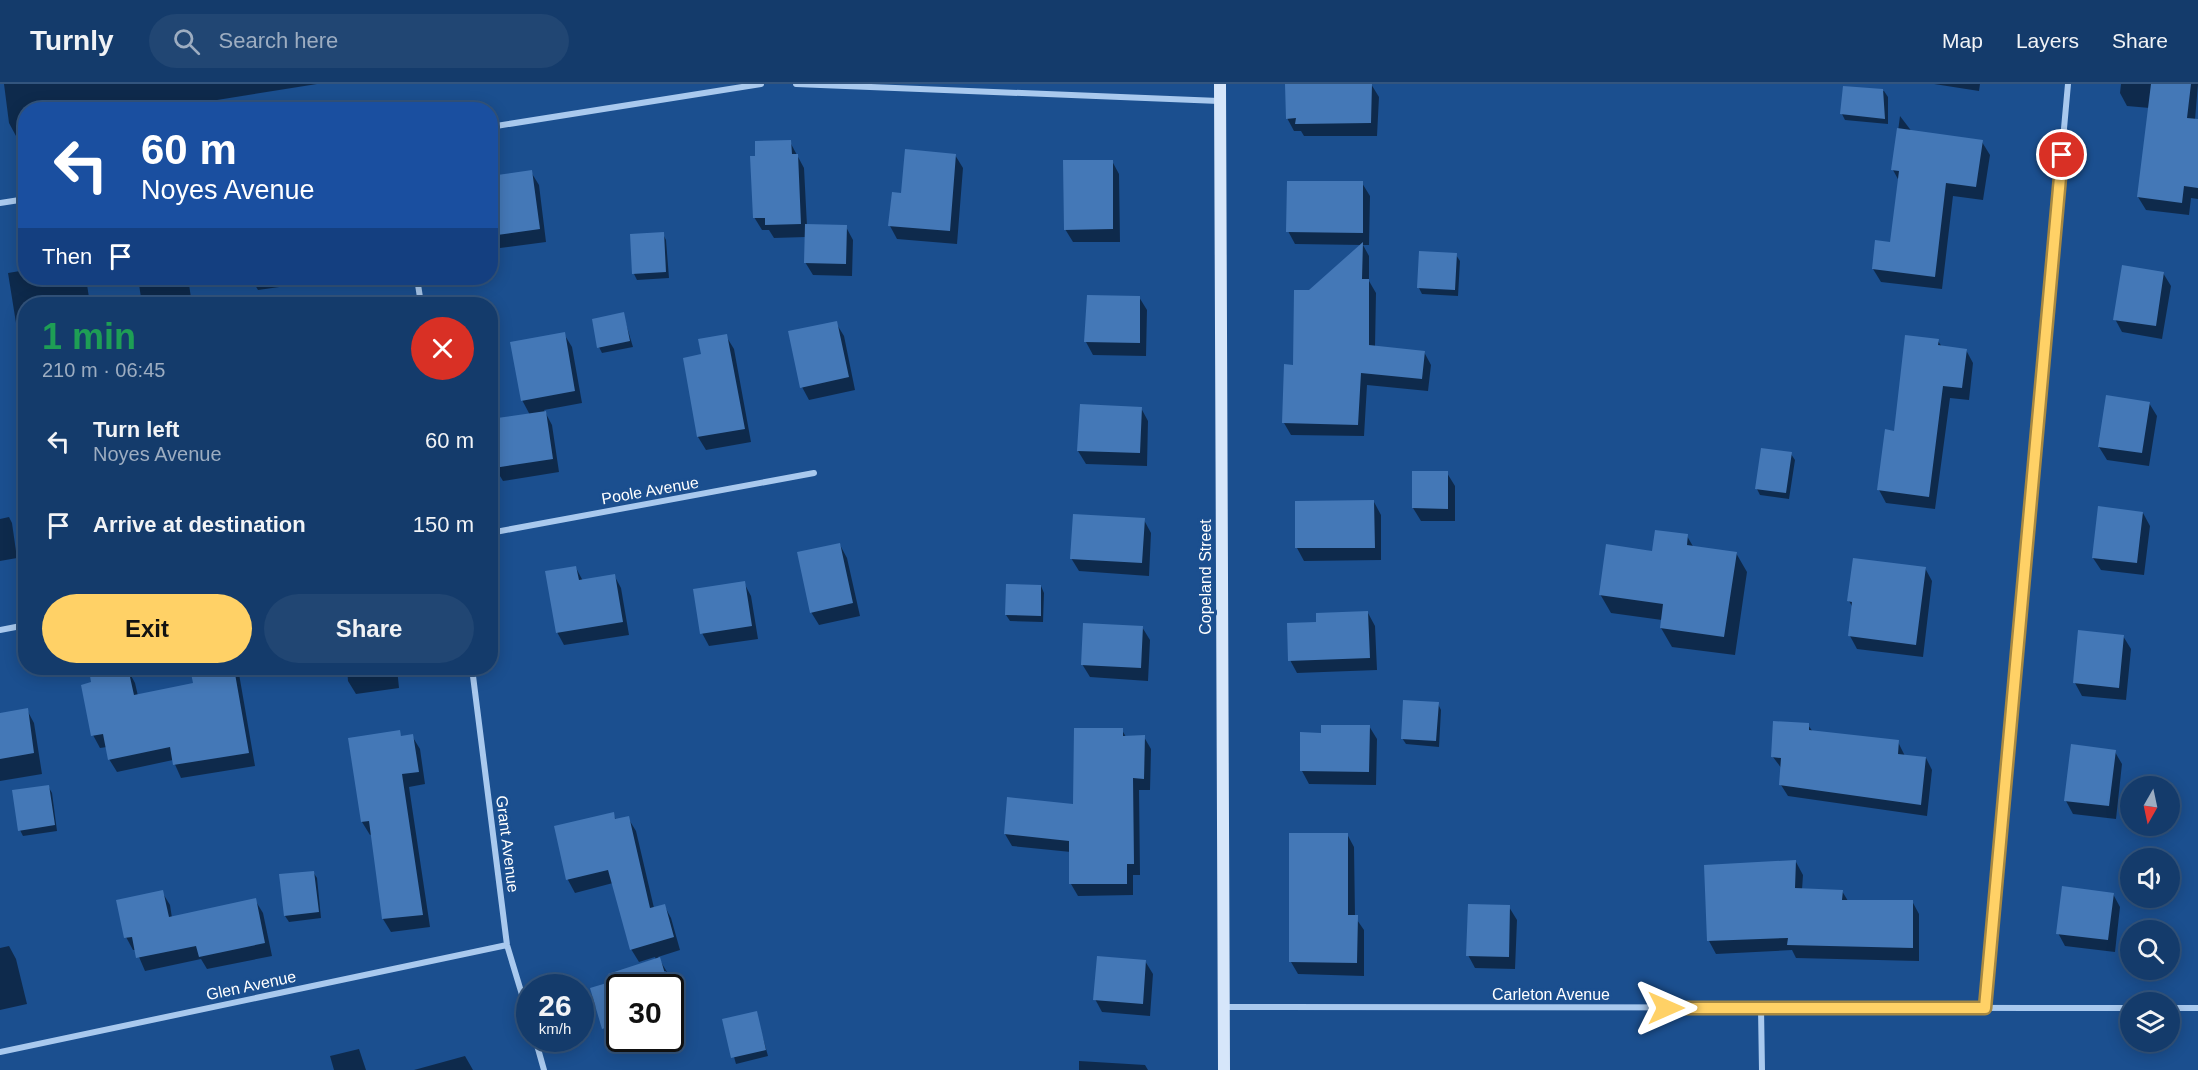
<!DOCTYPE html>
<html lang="en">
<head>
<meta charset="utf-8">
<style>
	body { margin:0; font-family:Arial,sans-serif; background:#214673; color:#f1f3f6; height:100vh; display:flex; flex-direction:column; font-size:22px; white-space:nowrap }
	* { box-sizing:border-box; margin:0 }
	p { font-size:20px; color:#9dadc1 }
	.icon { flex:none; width:33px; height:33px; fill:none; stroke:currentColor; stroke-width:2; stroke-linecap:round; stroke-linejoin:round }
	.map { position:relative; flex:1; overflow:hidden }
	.sheet { position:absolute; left:18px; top:213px; width:480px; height:378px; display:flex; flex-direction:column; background:#143b6b; border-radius:24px; box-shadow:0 3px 15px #0003,0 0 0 2px #33557e }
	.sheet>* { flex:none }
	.guide { position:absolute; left:18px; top:18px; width:480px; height:183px; border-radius:24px; box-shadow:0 3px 15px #0003,0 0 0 2px #33557e; background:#1a4fa0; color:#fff; overflow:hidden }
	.needle { width:39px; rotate:189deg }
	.buttons { position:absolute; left:2120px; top:692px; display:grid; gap:12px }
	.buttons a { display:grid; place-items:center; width:60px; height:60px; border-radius:50%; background:#143b6b; box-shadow:0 3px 15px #0003,0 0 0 2px #33557e; font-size:30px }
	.speed { position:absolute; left:516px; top:890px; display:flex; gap:12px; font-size:30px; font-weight:700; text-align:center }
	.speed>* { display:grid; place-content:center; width:78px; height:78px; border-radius:50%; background:#143b6b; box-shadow:0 3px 15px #0003,0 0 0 2px #33557e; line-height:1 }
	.speed small { font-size:15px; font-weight:400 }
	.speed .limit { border:3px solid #111; border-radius:9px; background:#fff; color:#111 }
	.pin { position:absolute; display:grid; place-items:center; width:51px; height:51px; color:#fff; margin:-26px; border:3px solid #fff; border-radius:50%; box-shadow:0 2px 6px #0007 }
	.me { position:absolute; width:66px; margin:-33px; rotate:90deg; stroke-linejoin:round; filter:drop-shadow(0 0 4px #0008) }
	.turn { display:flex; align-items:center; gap:21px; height:126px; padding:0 24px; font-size:27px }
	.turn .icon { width:78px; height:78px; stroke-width:2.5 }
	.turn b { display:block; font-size:42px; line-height:51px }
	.then { display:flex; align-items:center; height:57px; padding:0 24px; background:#0003; gap:12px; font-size:22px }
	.round { display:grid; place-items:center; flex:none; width:63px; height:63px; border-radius:32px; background:#214673 }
	.head { display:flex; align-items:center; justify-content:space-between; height:102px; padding:0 24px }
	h1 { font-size:36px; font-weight:700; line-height:45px; color:#1e9e55 }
	.action { display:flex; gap:12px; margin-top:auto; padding:12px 24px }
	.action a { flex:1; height:69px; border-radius:36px; background:#ffd166; color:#111; font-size:24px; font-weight:700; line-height:69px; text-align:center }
	.action a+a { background:#214673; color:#f1f3f6 }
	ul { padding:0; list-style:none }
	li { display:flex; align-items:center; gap:18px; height:84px; padding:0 24px }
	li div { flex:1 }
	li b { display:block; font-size:22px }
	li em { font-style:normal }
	header { display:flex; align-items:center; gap:36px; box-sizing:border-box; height:84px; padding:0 30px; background:#143b6b; border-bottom:2px solid #33557e }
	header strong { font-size:28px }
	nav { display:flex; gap:33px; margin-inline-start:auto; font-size:21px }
	.search { width:420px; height:54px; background:#214673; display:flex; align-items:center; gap:15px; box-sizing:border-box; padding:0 21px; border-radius:33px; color:#9dadc1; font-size:22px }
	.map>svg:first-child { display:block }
</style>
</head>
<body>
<header>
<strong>Turnly</strong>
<div class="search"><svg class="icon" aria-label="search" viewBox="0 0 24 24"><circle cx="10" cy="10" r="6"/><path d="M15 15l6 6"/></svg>Search here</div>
<nav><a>Map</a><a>Layers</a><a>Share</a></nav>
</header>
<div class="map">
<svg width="2198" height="986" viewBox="0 0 2198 986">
	<rect width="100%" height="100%" fill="#1b4f8f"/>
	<path fill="#0007" d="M4 0H317L155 26H26V50L16 52 9 39Z
		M1287 0H1371L1379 13 1377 52H1304L1301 47H1294L1287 34Z
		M1934 0H1980L1979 7Z
		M2121 0H2198L2195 36 2198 37V115L2191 114 2189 131 2146 126 2138 113 2150 24 2127 22 2120 9Z
		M1845 3 1884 7 1888 13V40L1845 36 1842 30Z
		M1900 32 1919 57 1982 58 1990 71 1983 116 1953 112 1942 205 1881 198 1873 185 1891 159 1899 97 1893 86Z
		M790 58 804 84 807 142 846 143 853 156 852 192 813 191 805 178 806 153 774 154 769 146H762L754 133Z
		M955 71 963 84 957 160 897 155 890 142Z
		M1112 77 1119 90 1120 158H1073L1065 145Z
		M531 88 539 101 546 158 500 164 492 151Z
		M1362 99 1370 112 1369 161H1363L1369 172V197L1376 209 1375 263 1424 268 1431 281 1428 307 1367 301 1364 352 1291 351 1284 339 1309 208 1362 161 1295 160 1288 147Z
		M663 150 666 156 669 194 637 196 634 190Z
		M1456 171 1460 177 1458 212 1422 210 1419 204Z
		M26 186V194H86L90 220H26L24 251 16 239 8 189Z
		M2163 189 2171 202 2162 255 2122 248 2115 235Z
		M138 194H188L192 220H142Z
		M251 194H328L329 196 258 206Z
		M1139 213 1147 226 1146 272 1093 271 1086 258Z
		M623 230 633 263 602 269 599 263Z
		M836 239 844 252 855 306 809 316 802 303Z
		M564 250 572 263 582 319 544 326 552 341 559 388 503 397 495 384 491 355 530 331 522 316Z
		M726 252 734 265 751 358 706 366 698 353 685 275 703 272Z
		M1938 257 1942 263 1966 266 1973 279 1969 316 1950 314 1935 425 1886 419 1879 406 1895 348Z
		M2149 319 2157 332 2149 382 2107 376 2099 363Z
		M1141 324 1148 337 1147 382 1086 380 1078 367Z
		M1791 370 1795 376 1789 415 1760 411 1757 405Z
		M1447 389 1455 402V437H1421L1413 424Z
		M1374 418 1381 431V476L1304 477 1297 464Z
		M2143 429 2150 442 2144 491 2101 486 2093 474Z
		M9 433 12 439 17 474 0 477V435Z
		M1144 436 1151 449 1149 492 1079 487 1071 474Z
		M1687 452 1694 464 1736 469 1747 488 1735 571 1672 563 1661 544 1662 536 1611 529 1600 510 1653 469Z
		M840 461 847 474 860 532 819 541 811 528Z
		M576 484 583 497 614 491 621 504 629 551 564 561 557 548Z
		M1925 484 1932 497 1923 573 1857 565 1850 552 1853 524 1849 517Z
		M744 499 751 512 758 555 709 562 702 549Z
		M1041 502 1044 509 1043 538 1010 537 1006 531Z
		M1368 529 1375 542 1377 586 1297 589 1290 576 1318 540Z
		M1142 543 1150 556 1148 597 1090 593 1082 580Z
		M2123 552 2131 565 2126 616 2082 612 2075 599Z
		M192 584H238L255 682 181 694 173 676 117 688 109 675 107 663 100 664 93 651 128 586 135 599 138 612 195 600Z
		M347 584H397L399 604 356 610 348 597Z
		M1438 620 1441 626 1439 663 1406 660 1402 654Z
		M27 626 34 639 42 690 0 697V630Z
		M1808 641 1813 648 1898 658 1905 672 1926 674 1932 686 1927 732 1788 712 1781 701 1782 685 1773 673Z
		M1369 642 1377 655 1376 701 1309 700 1302 687 1322 650Z
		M1122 646 1126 653H1144L1151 665 1150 706H1139L1140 791H1133V811L1078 812 1071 800V768L1012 762 1005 750 1074 721Z
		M399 648 402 654 412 652 420 665 425 700 409 703 430 843 391 848 383 835 372 750 370 751 362 738 349 656Z
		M2115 668 2122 680 2116 735 2073 730 2066 717Z
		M48 702 52 709 57 747 23 752 20 746Z
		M613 730 616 736 628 734 636 747 654 824 664 821 671 834 680 866 658 873 667 888 681 935 670 939V912L676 930 679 929 666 887H663L668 903H620V954L611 957 604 944 612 899 656 876 655 873 639 878 631 865 613 799 575 809 568 796 556 743Z
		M1347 750 1354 763 1355 833 1364 846V892L1298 890 1291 878Z
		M1796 778 1803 791 1802 806 1842 807 1848 817H1912L1919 830V877L1796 874 1792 866 1716 870 1709 857Z
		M313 788 317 794 321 834 289 838 285 832Z
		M162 808 170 821 172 834 255 816 263 829 272 872 207 885 201 875 145 887 136 866H133L126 853Z
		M2113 810 2120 823 2115 868 2065 862 2058 849Z
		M1509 823 1517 836 1515 885 1475 884 1468 871Z
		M9 862 16 875 27 920 0 926V864Z
		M1145 877 1153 890 1150 932 1102 928 1095 915Z
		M756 929 768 972 736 980 724 937Z
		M359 965 366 986H334L330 972Z
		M465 972 473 986H414Z
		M1079 977 1145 981 1148 986H1079Z"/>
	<path fill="#4478b7" d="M1285 0H1372L1371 39 1295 40 1296 34 1286 35Z
		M2151 0H2191L2187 34 2198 35V104L2184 102 2182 119 2137 113Z
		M1843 2 1883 5 1885 35 1840 30Z
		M1897 44 1983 56 1976 103 1946 99 1935 193 1872 185 1875 156 1890 158 1899 87 1891 86Z
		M791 56 792 70H798L801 140 765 141V134H753L750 72H755V57Z
		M905 65 956 70 950 147 888 142 892 108 901 109Z
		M1063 76H1113V145L1064 146Z
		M532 86 540 145 490 152V92Z
		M1287 97H1363V149L1286 148Z
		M805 140 847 141 846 180 804 179Z
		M664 148 666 188 632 190 630 150Z
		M1363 158 1362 195H1369V261L1425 267 1422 295 1361 289 1358 341 1282 339 1284 280 1293 281 1294 206H1309Z
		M1419 167 1457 169 1455 206 1417 204Z
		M2122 181 2164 188 2156 242 2113 236Z
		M1087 211 1140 212V259L1084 258Z
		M624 228 630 257 597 264 592 235Z
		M837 237 849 293 800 304 788 247Z
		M565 248 575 307 521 317 510 258Z
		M727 250 745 345 697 353 683 274 701 270 698 255Z
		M1905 251 1939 255 1938 261 1967 265 1962 304 1943 302 1929 413 1877 406 1885 345 1894 347Z
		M2106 311 2150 318 2142 369 2098 363Z
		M1080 320 1142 323 1140 369 1077 367Z
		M546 327 553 375 494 384 490 335Z
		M1761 364 1792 368 1786 409 1755 405Z
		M1412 387H1448V425L1412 424Z
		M1374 416 1375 464H1295V417Z
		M2098 422 2143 428 2137 479 2092 474Z
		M1073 430 1145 434 1142 479 1070 475Z
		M1655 446 1688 450 1687 461 1737 468 1724 553 1660 544 1663 520 1599 511 1606 460 1652 467Z
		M840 459 853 519 810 529 797 468Z
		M1853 474 1926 483 1916 561 1848 552 1852 518 1847 517Z
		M576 482 579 496 615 490 623 538 556 549 545 487Z
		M745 497 752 542 700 550 693 505Z
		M1006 500 1041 501V532L1005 531Z
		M1368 527 1370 574 1288 577 1287 539 1316 538V529Z
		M1083 539 1143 542 1141 584 1081 581Z
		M2078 546 2124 551 2119 604 2073 599Z
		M128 584 134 611 193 599 190 584H234L249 669 173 681 170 663 108 676 103 650 91 652 81 601 91 598 90 592Z
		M1403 616 1439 618 1436 657 1401 655Z
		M28 624 34 669 0 675V629Z
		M1773 637 1809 639V646L1899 656 1898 670 1926 673 1921 721 1779 701 1781 674 1771 673Z
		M1321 641H1370L1369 688 1300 687V648L1321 649Z
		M1074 644H1123V652L1145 651 1144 695 1133 694 1134 780H1127V800H1069V757L1004 750 1007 713 1073 720Z
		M400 646 401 652 413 650 419 688 402 690 423 831 382 835 369 737 361 738 348 654Z
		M2071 660 2116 666 2109 722 2064 717Z
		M49 701 55 741 18 747 12 706Z
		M614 728 615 735 629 732 650 824 665 820 674 853 630 866 608 786 566 796 554 742Z
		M1289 749H1348V831H1358L1357 879 1289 878Z
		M1796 776 1795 804 1843 806 1842 816H1913V864L1787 861 1788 854 1707 857 1704 781Z
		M314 787 319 828 284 832 279 790Z
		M2062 802 2114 809 2108 856 2056 850Z
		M163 806 169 833 256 814 265 859 199 873 196 862 136 874 132 853 124 854 116 816Z
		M1468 820 1510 821 1509 873 1466 872Z
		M1097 872 1146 876 1143 920 1093 916Z
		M660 873 669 903H620V939L602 945 590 904 610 898 608 890Z
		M757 927 766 966 731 974 722 935Z"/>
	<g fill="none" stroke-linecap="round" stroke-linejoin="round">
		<path stroke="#a9c9ee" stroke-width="6" d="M796 0 1219 17
			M490 43 761 0
			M0 119 26 115
			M417 194 421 220
			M490 449 814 389
			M0 546 26 541
			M472 584 507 861 530 937
			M1224 923 2130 924
			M1761 924 1762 986
			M1985 924 2068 0
			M2169 924H2198
			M535 954 544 986
			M0 968 507 861"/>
		<path stroke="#d6e6fa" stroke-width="12" d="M1220 0 1224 986"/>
	</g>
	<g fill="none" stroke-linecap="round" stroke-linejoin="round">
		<defs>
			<path id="route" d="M1666 924H1985L2062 71"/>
		</defs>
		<use href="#route" stroke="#a68842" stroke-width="15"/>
		<use href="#route" stroke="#ffd166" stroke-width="10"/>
	</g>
	<g text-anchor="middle" stroke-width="6" stroke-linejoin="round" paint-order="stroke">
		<g font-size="16" fill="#fff" stroke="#1b4f8f">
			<text transform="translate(650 406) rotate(-10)" y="6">Poole Avenue</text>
			<text transform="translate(1205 493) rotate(-90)" y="6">Copeland Street</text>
			<text transform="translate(508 760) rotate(83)" y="6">Grant Avenue</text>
			<text transform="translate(251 901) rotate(-12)" y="6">Glen Avenue</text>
			<text x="1551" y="916">Carleton Avenue</text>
		</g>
	</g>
</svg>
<div class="buttons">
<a><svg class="needle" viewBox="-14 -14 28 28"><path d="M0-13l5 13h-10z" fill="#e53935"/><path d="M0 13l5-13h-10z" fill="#9dadc1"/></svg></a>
<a><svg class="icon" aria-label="sound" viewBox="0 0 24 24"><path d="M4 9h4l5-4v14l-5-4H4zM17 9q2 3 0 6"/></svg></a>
<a><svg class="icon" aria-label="search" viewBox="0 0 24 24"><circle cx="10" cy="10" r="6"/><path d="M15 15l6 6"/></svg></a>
<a><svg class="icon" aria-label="layers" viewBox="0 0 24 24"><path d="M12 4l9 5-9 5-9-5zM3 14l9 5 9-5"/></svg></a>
</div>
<div class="speed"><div>26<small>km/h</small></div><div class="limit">30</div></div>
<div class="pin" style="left:2062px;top:71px;background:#d93025"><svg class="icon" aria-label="arrive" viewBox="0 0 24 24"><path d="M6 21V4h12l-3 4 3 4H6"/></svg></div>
<svg class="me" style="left:1666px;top:924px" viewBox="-20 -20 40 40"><path d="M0-17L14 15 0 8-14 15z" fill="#ffd166" stroke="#fff" stroke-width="4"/></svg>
<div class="guide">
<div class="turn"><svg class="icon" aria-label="left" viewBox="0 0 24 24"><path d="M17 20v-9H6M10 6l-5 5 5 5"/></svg><div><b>60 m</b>Noyes Avenue</div></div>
<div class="then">Then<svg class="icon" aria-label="arrive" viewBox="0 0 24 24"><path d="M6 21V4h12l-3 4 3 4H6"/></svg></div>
</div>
<section class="sheet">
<div class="head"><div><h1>1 min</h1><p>210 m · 06:45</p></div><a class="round" style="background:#d93025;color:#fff"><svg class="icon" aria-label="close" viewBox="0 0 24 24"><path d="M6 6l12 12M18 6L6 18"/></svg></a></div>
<ul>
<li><svg class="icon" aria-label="left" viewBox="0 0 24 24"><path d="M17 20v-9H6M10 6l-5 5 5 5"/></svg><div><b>Turn left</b><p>Noyes Avenue</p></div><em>60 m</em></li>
<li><svg class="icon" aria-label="arrive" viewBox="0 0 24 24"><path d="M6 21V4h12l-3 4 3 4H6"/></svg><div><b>Arrive at destination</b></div><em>150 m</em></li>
</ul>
<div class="action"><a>Exit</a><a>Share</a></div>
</section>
</div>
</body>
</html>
